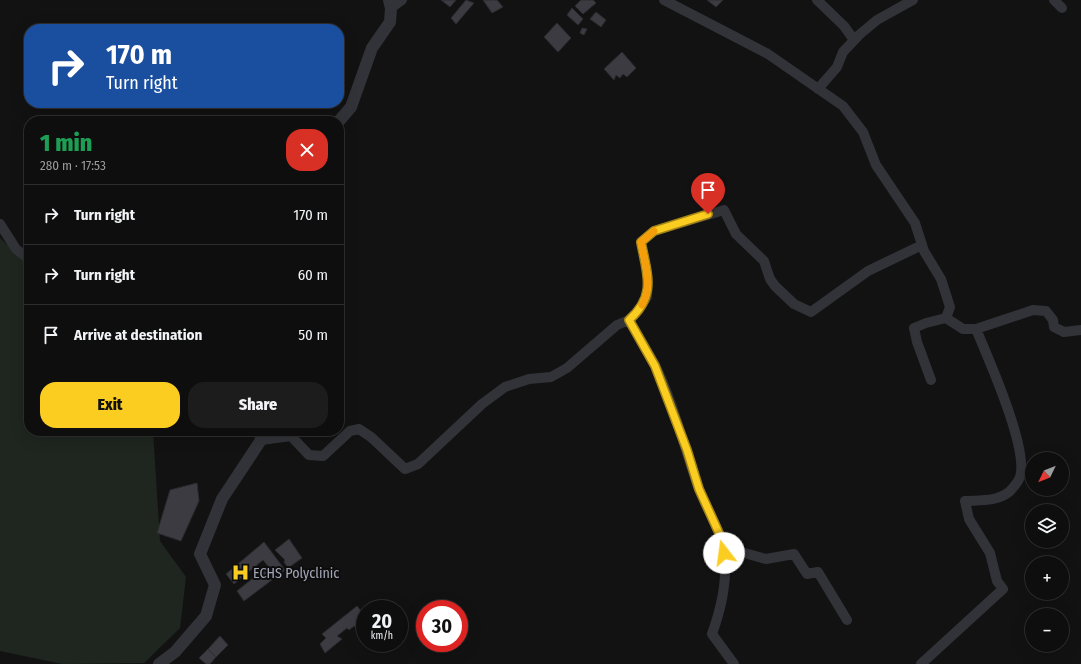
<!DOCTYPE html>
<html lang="en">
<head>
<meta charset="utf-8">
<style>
	body { margin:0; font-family:"Fira Sans Condensed",sans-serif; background:#1c1c1c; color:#f1f3f6; height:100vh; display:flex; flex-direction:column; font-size:15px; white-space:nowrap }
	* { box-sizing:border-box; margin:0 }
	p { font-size:13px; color:#9b9c9e }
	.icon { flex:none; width:22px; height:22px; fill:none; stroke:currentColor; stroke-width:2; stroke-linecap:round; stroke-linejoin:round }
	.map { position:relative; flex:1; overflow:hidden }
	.sheet { position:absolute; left:24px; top:116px; width:320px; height:320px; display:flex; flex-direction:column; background:#0e0e0e; border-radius:16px; box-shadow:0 4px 16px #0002,0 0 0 1px #2e2e2e }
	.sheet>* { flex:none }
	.guide { position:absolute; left:24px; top:24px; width:320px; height:84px; border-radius:16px; box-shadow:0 4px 16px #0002,0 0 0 1px #2e2e2e; background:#1a4fa0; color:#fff; overflow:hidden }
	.needle { width:26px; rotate:227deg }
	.controls { position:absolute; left:1025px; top:452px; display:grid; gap:8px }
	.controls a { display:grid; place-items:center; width:44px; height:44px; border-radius:50%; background:#0e0e0e; box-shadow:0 4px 16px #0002,0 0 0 1px #2e2e2e; font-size:20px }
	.speed { position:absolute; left:356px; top:600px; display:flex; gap:8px; font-size:20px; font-weight:700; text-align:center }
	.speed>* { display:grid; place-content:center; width:52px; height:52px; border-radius:50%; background:#0e0e0e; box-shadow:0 4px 16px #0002,0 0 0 1px #2e2e2e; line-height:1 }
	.speed small { font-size:10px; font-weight:400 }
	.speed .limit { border:6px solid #d22; background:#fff; color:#111 }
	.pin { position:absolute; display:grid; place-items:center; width:34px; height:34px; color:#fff; margin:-41px -17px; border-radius:50% 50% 50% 0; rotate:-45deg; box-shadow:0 0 4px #0007 }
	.pin .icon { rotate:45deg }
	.me { position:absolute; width:44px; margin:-22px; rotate:345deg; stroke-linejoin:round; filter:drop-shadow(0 0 3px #0008) }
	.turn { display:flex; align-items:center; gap:14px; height:84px; padding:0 16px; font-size:18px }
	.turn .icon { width:52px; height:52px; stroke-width:2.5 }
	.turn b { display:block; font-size:28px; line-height:34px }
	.round { display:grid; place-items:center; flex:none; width:42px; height:42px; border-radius:16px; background:#1c1c1c }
	.summary { display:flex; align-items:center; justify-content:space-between; height:68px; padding:0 16px }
	h1 { font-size:24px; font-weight:800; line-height:30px; color:#1e9e55 }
	.cta { display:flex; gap:8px; margin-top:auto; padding:8px 16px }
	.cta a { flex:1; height:46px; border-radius:16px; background:#fccd21; color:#111; font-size:16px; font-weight:800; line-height:46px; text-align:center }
	.cta a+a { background:#1c1c1c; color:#f1f3f6 }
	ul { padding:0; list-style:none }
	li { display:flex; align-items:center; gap:12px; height:60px; padding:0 16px; border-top:1px solid #2e2e2e }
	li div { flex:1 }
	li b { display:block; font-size:15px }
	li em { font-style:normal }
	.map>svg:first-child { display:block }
</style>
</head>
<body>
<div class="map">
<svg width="1081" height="664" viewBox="0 0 1081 664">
	<rect width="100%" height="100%" fill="#121213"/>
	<path fill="#1e261f" d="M0 238 29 265V431H153L160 541 186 577 180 628 144 663 62 664 0 651Z"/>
	<path fill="#3c3b41" stroke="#2c2b2f" d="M441 0H456L450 7Z
		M466 0 474 3 456 24 451 18Z
		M483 0H497L503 7 492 13Z
		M581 0H593L596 3 583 14 575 6Z
		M707 0H723L716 7Z
		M572 8 583 19 578 25 567 15Z
		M596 12 606 20 601 27 590 19Z
		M557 23 571 38 558 52 544 37Z
		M582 28 587 29 584 35 580 33Z
		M622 52 636 68 627 77 623 74 620 78 616 75 614 80 604 69Z
		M197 483 199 501 181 541 157 533 170 490Z
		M289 539 302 558 288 568 284 562 285 560 275 550Z
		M264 542 285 570 244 601 237 591 268 566 263 560 234 584 226 574Z
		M357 606 365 616V622L356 628 354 626 349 630 347 628 337 636 342 639 325 653 320 644 326 638 322 634Z
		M220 636 228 645 216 657 208 649Z
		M208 649 216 657 210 664H206L199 658Z"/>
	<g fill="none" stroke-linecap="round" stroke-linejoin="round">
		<path stroke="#323338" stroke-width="10" d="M664 0 768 54 843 106 863 132 876 165 915 223 924 251 941 279 950 307 946 318 926 323 914 328 917 342 931 380
			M817 0 844 26 854 40
			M1054 0 1062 8
			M391 8 402 0
			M818 89 837 67 843 52 859 35 877 20 913 0
			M0 224 16 249 29 259
			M946 318 963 329H976L1033 310 1046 311 1053 320 1054 327 1064 332 1081 330
			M629 320C638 335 647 350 655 365 674 404 684 448 699 489 707 510 721 530 724 554 728 581 721 609 712 634L734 664
			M261 440 291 436 309 455 323 456 350 431 359 429 371 437 405 469 418 464 482 404 505 387 529 379 551 377 567 368 617 325 629 320 638 311 647 297 648 279 641 242 654 231 724 210 736 234 764 261 770 279 775 286 794 304 811 312 868 271 922 245
			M724 553 741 552 766 559 794 554 807 574 818 572 847 620
			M921 664 1003 589 997 581 990 553 969 519 965 501C980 500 996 502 1009 492 1012 489 1018 482 1020 477 1029 449 988 358 976 329"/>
		<path stroke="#323338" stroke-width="12" d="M339 121 351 107 372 48 390 22 391 8 389 0
			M159 664 175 652 206 616 215 585 200 554 222 499 261 440 260 431"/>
	</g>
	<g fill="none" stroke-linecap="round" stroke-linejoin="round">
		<defs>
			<path id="route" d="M708 214 654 231 641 242C647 274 657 295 629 320L655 366 687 450 699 489 719 533 724 553"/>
		</defs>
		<use href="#route" stroke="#a48515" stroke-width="10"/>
		<use href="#route" stroke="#fccd21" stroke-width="7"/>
		<path stroke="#f59e0b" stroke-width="7" d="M642 305C653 286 645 263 641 242L654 231"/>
	</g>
	<defs>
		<symbol id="hospital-bare" viewBox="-9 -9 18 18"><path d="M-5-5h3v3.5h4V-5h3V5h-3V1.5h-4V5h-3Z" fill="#fccd21" stroke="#0d0d0e" stroke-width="2.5" paint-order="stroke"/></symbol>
	</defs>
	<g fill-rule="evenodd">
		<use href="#hospital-bare" x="228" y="560" width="25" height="25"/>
	</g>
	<g text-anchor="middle" stroke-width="4" stroke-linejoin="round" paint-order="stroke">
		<g font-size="14" fill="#a2a5b5" stroke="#0d0d0e" text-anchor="start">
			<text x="253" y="578">ECHS Polyclinic</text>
		</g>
	</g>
</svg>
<div class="controls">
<a><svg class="needle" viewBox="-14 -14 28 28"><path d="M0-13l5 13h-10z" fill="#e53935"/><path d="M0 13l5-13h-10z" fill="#9b9c9e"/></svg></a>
<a><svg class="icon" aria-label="layers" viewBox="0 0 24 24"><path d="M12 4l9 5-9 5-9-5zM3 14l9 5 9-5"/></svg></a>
<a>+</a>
<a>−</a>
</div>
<div class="speed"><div>20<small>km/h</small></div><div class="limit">30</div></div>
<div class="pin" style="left:708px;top:214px;background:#d93025"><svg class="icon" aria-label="arrive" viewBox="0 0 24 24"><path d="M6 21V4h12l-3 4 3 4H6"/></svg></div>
<svg class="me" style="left:724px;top:553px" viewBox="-20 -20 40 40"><circle r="19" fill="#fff"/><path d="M0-13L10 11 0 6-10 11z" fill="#fccd21"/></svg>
<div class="guide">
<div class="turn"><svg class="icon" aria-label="right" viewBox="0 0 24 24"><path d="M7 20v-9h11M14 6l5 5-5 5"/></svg><div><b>170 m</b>Turn right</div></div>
</div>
<section class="sheet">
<div class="summary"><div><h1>1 min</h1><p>280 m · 17:53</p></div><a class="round" style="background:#d93025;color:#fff"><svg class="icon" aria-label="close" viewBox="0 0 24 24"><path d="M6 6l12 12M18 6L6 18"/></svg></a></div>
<ul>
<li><svg class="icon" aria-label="right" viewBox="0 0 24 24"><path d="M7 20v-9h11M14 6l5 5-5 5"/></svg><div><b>Turn right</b></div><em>170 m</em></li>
<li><svg class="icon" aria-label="right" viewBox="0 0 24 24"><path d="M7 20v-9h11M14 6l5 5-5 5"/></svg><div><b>Turn right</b></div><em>60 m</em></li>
<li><svg class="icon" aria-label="arrive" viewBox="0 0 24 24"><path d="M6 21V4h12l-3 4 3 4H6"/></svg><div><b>Arrive at destination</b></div><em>50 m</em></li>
</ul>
<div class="cta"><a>Exit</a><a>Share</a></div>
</section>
</div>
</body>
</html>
